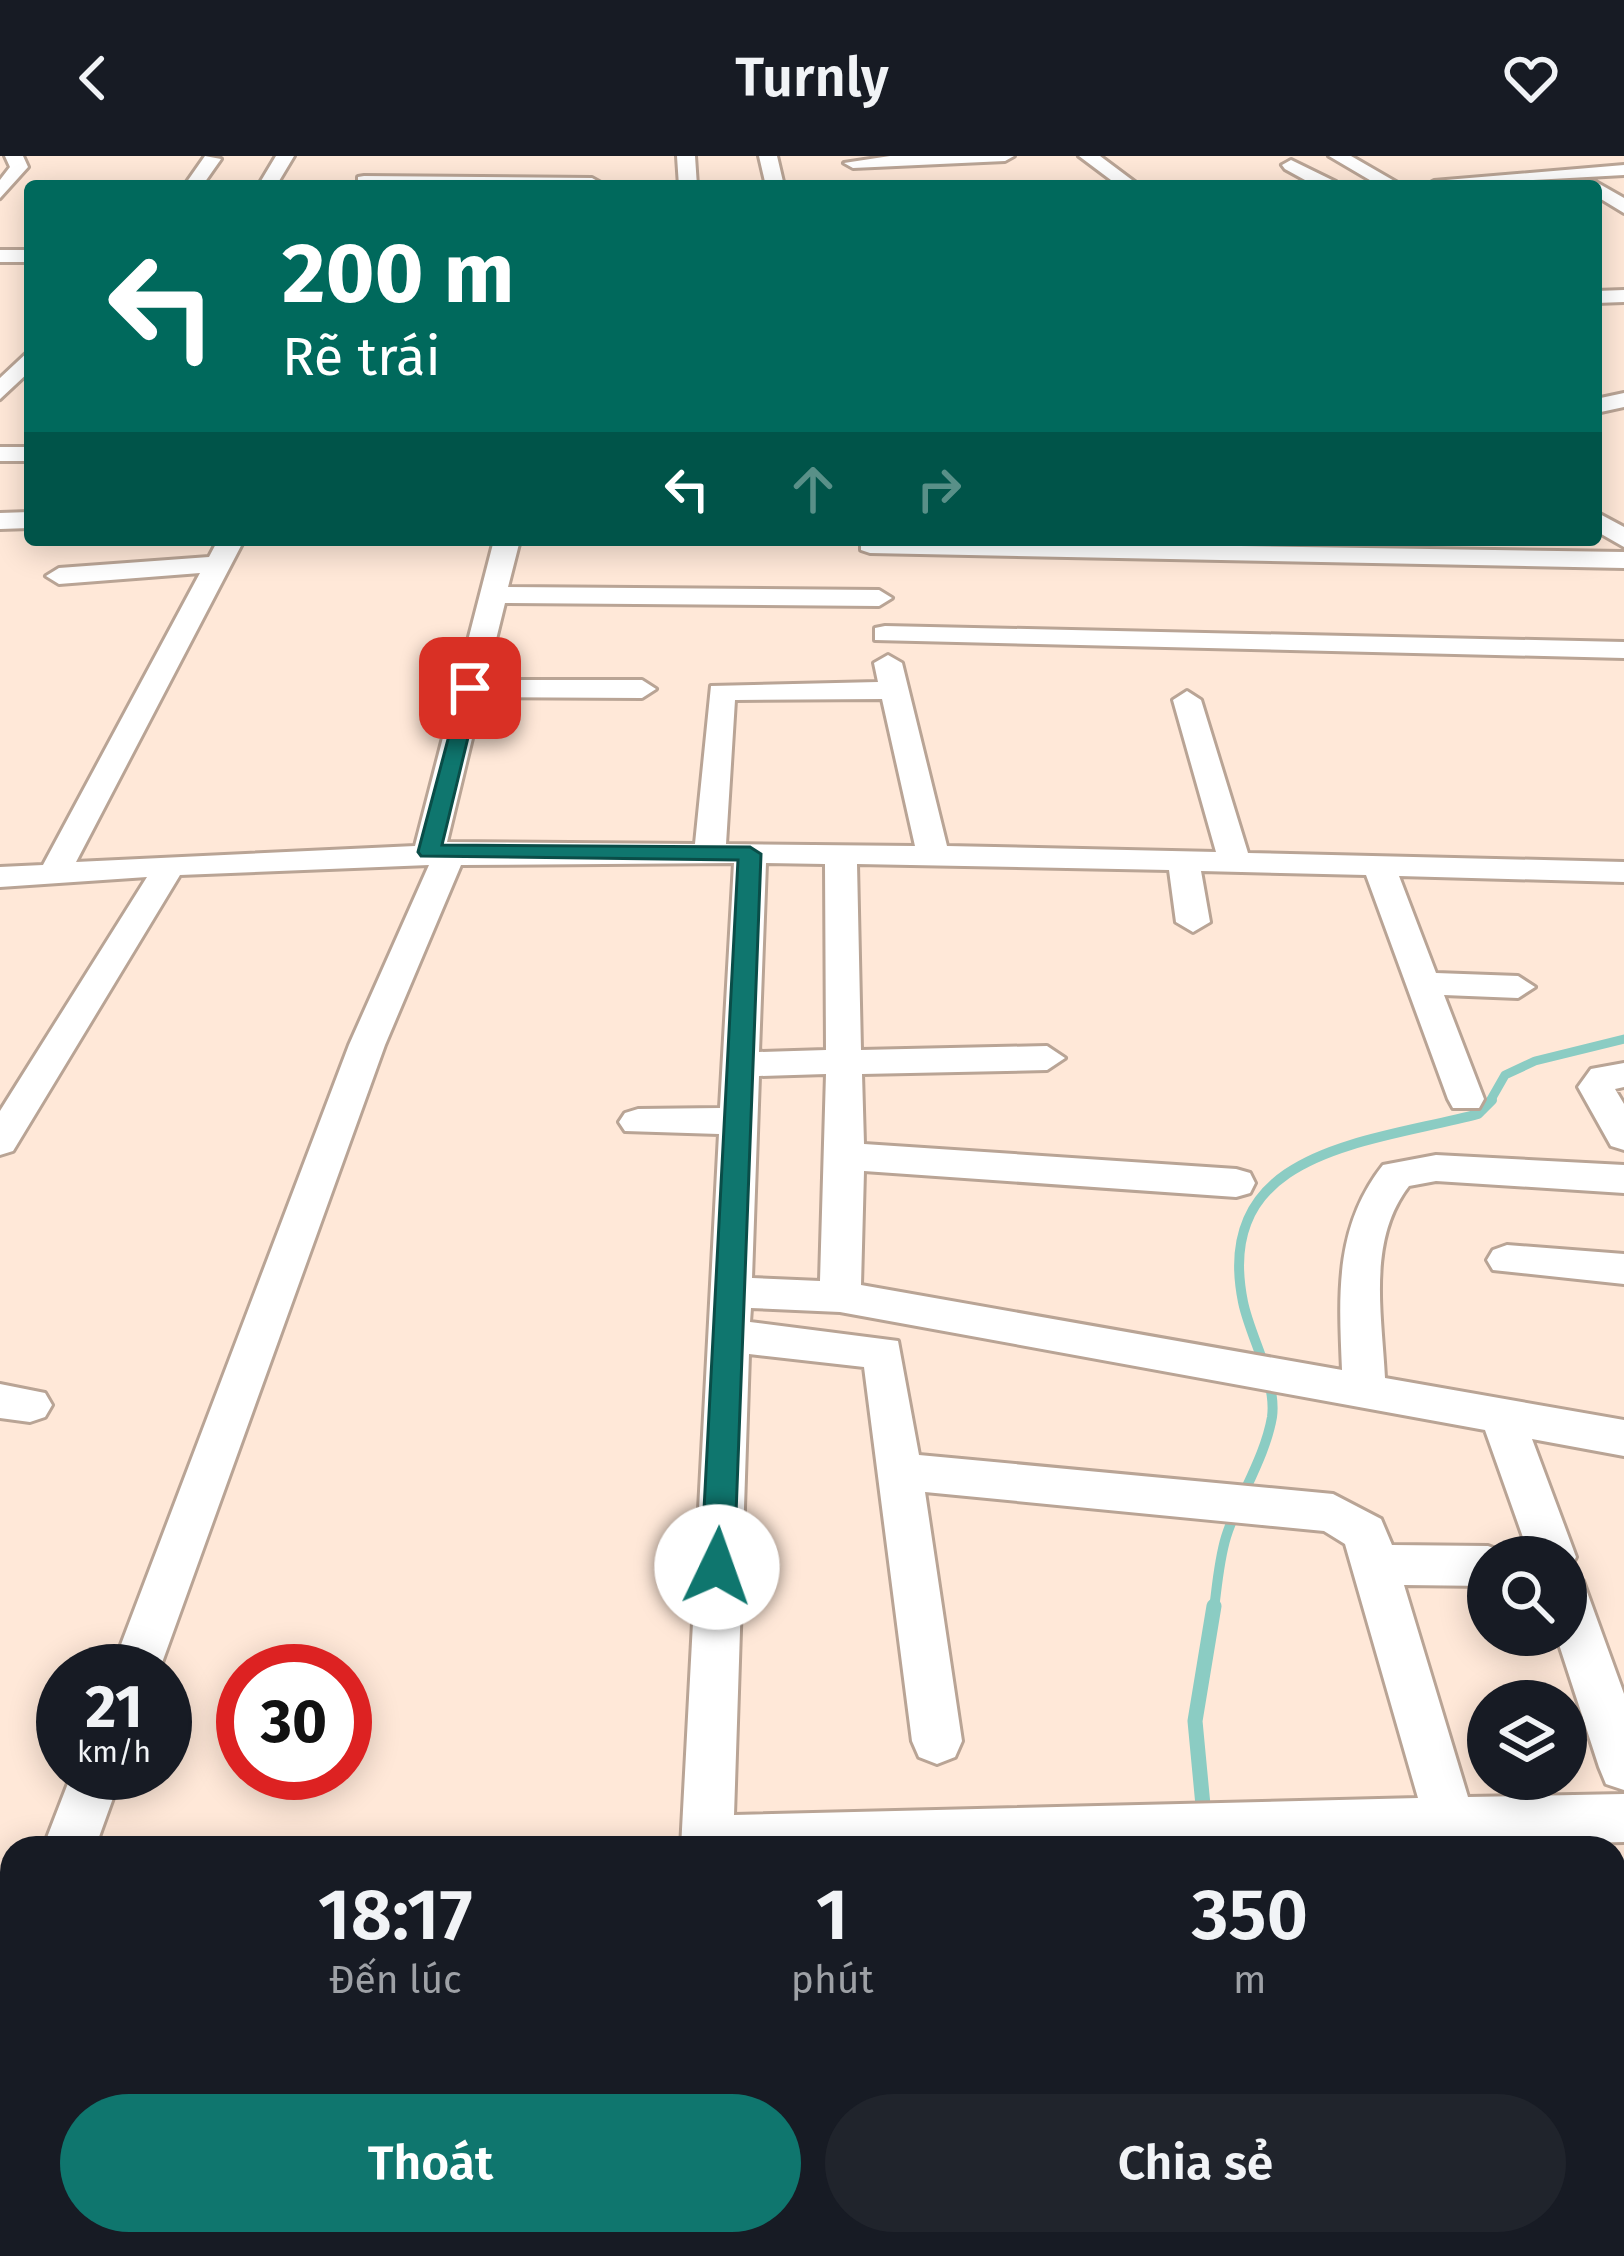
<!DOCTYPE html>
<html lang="vi">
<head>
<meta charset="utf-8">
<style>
	body { margin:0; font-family:"Fira Sans",sans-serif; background:#20242c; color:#f1f3f6; height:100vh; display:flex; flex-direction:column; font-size:45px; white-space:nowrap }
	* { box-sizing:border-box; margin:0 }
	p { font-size:39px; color:#9ea1a6 }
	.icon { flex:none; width:66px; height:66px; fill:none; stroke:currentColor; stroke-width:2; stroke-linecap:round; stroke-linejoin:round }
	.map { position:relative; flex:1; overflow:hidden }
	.side { position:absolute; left:0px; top:1680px; width:1626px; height:420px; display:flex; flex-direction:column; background:#171b24; border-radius:36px 36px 0 0; box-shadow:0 6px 30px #0003 }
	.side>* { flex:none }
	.hud { position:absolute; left:24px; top:24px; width:1578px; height:366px; border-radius:12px; box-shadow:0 6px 30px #0003; background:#00695c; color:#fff; overflow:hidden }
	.fabs { position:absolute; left:1467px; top:1380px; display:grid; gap:24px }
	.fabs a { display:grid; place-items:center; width:120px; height:120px; border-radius:50%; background:#171b24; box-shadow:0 6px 30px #0003; font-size:60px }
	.speed { position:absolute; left:36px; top:1488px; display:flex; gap:24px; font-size:60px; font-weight:700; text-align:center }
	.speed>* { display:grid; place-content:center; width:156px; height:156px; border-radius:50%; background:#171b24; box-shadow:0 6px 30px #0003; line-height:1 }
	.speed small { font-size:30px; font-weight:400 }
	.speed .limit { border:18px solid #d22; background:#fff; color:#111 }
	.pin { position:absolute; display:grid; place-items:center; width:102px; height:102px; color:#fff; margin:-51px; border-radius:24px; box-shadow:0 6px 18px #0006 }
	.me { position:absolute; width:132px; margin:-66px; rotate:3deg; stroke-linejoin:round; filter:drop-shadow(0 0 9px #0008) }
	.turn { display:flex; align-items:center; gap:42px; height:252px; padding:0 60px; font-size:54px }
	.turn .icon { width:156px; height:156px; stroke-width:2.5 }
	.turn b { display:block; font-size:84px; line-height:102px }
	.lanes { display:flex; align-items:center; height:114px; padding:0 60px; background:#0003; justify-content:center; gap:60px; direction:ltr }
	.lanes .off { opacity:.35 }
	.eta { display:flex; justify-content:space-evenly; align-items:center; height:204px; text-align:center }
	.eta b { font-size:72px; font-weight:600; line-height:84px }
	.action { display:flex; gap:24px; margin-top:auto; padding:24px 60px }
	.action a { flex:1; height:138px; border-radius:72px; background:#0f766e; color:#fff; font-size:48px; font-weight:600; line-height:138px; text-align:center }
	.action a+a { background:#20242c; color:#f1f3f6 }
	header { display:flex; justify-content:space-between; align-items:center; height:156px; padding:0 60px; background:#171b24; font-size:54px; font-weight:600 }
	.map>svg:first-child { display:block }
</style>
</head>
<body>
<header><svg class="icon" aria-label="back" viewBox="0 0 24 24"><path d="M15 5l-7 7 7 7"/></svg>Turnly<svg class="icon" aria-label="heart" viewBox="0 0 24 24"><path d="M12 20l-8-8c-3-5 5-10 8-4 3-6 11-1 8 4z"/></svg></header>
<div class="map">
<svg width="1624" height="2100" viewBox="0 0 1624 2100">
	<rect width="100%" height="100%" fill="#ffe8d8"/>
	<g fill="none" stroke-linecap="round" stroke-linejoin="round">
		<path stroke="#8bccc3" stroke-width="9" d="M1489 947 1505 919 1535 905 1624 883"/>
		<path stroke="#8bccc3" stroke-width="10" d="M1214 1453C1217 1430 1219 1404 1226 1381 1238 1342 1265 1302 1272 1261 1277 1225 1250 1181 1243 1146 1212 993 1369 987 1478 958L1492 944"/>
		<path stroke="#8bccc3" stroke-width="15" d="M1204 1660 1195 1565 1214 1450
			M1127 2100 1135 2088"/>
		<defs>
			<path id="minor" d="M5 0H23L28 11 0 42V24L10 11Z
				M205 0 221 3 202 30H184Z
				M276 0H294L276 30H258Z
				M677 0H695L697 30H679Z
				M759 0H777L784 30H766Z
				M890 0H1014L1005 5 853 12 844 7Z
				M1079 0H1100L1140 30H1119Z
				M1329 0H1351L1403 30H1380Z
				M1291 4 1336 26 1339 30H1316L1285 13 1282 9Z
				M1624 9V19L1425 30 1434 25Z
				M364 20 592 22 601 27 358 29V21Z
				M1596 26 1624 42V57L1596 40V30H1588Z
				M0 94H30V106H0Z
				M1624 134V146L1596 147V135Z
				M30 194V215L0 243V222Z
				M1624 237V251L1596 257V243Z
				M0 291H30V305H0Z
				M30 356V372L0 373V357Z
				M1596 356 1624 371V391L1596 375Z
				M218 384H244L76 706 415 690 494 384H520L508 431 879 434 892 442 879 450 505 447 486 524H642L656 533 642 542 482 541 447 686 695 688 711 530 878 526 874 507 888 499 902 507 947 690 1216 696 1173 544 1187 535 1201 544 1248 697 1624 706V726L1399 720 1436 817 1518 820 1535 831 1518 842 1444 839 1484 943 1479 952H1453L1448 943 1366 719 1201 715 1210 766 1193 776 1176 766 1169 714 857 708 861 894 1047 890 1065 902 1047 914 862 918 864 988 1236 1013 1250 1017 1255 1027 1250 1037 1236 1041 864 1015 861 1129 1342 1214C1339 1140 1334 1071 1383 1009L1436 999 1624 1009V1037L1436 1025 1409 1030C1367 1084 1382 1159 1385 1222L1624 1264V1300L1532 1283 1576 1401 1569 1415 1566 1401H1530L1485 1274 840 1156 751 1152 750 1166 898 1185 919 1299 1333 1338 1381 1363 1392 1389 1488 1390 1504 1396 1507 1401H1488V1430L1404 1429 1468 1641 1624 1638V1686L1397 1692H681L719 978 625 975 619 966 625 957 638 953 720 952 734 707 461 709 385 889 159 1515H111L349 889 429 709 180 719 13 995 0 999V955L147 721 0 731V711L43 709 200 417 59 428 46 420 59 412 209 401ZM882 543 915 690 726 688 735 544ZM766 707 825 708 826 894 759 896ZM826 918 820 1125 752 1122 759 920ZM749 1198 864 1211 912 1585 919 1601 937 1608 955 1601 962 1585 925 1336 1324 1375 1345 1388 1418 1642 734 1659Z
				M861 384 1624 396V412L870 397 861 394Z
				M885 470 1624 486V502L875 484V472Z
				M1624 907V931L1615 933 1624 948V994L1611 990 1578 931 1591 913Z
				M1507 1089 1624 1098V1128L1493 1114 1487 1104 1493 1094Z
				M0 1228 45 1237 52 1249 45 1261 30 1266 0 1262Z
				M1566 1419 1583 1425 1624 1538V1634L1606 1628 1599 1611 1556 1479H1566Z
				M72 1617H122L95 1692H43Z
				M12 1819V1902L0 1907V1824Z
				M1614 1918 1624 1922V2013L1614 2009Z
				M0 1939 12 1941V1999L0 1997Z
				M208 2088H268L265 2100H205Z
				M503 2088H563V2100H503Z
				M661 2088H835L840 2100H666Z"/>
		</defs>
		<use href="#minor" stroke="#b9a495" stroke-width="6"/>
		<use href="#minor" fill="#fff" fill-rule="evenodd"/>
	</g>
	<path fill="#0f766e" stroke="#0a4d48" stroke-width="3" d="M463 527 480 532 442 689 750 691 761 698 734 1411 729 1420H706L701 1411 738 704 421 700 418 696Z"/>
</svg>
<div class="fabs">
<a><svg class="icon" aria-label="search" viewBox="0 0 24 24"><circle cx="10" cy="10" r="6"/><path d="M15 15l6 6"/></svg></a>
<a><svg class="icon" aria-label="layers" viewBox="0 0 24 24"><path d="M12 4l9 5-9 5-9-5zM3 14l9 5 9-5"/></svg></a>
</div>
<div class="speed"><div>21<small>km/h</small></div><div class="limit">30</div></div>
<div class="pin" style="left:470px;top:532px;background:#d93025"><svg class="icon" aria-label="arrive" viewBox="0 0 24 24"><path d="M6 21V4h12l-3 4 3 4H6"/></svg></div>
<svg class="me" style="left:717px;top:1411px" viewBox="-20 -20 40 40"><circle r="19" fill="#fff"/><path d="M0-13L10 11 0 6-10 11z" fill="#0f766e"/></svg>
<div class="hud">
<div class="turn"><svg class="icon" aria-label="left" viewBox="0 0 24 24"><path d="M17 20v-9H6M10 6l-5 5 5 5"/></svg><div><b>200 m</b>Rẽ trái</div></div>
<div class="lanes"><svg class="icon" aria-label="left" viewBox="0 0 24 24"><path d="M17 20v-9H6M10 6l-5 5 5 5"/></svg><svg class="icon off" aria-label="ahead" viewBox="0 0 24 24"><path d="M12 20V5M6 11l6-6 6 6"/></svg><svg class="icon off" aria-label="right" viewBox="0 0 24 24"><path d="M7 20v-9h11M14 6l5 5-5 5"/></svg></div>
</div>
<section class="side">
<div class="eta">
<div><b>18:17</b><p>Đến lúc</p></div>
<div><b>1</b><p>phút</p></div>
<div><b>350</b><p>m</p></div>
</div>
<div class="action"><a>Thoát</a><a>Chia sẻ</a></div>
</section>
</div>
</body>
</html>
